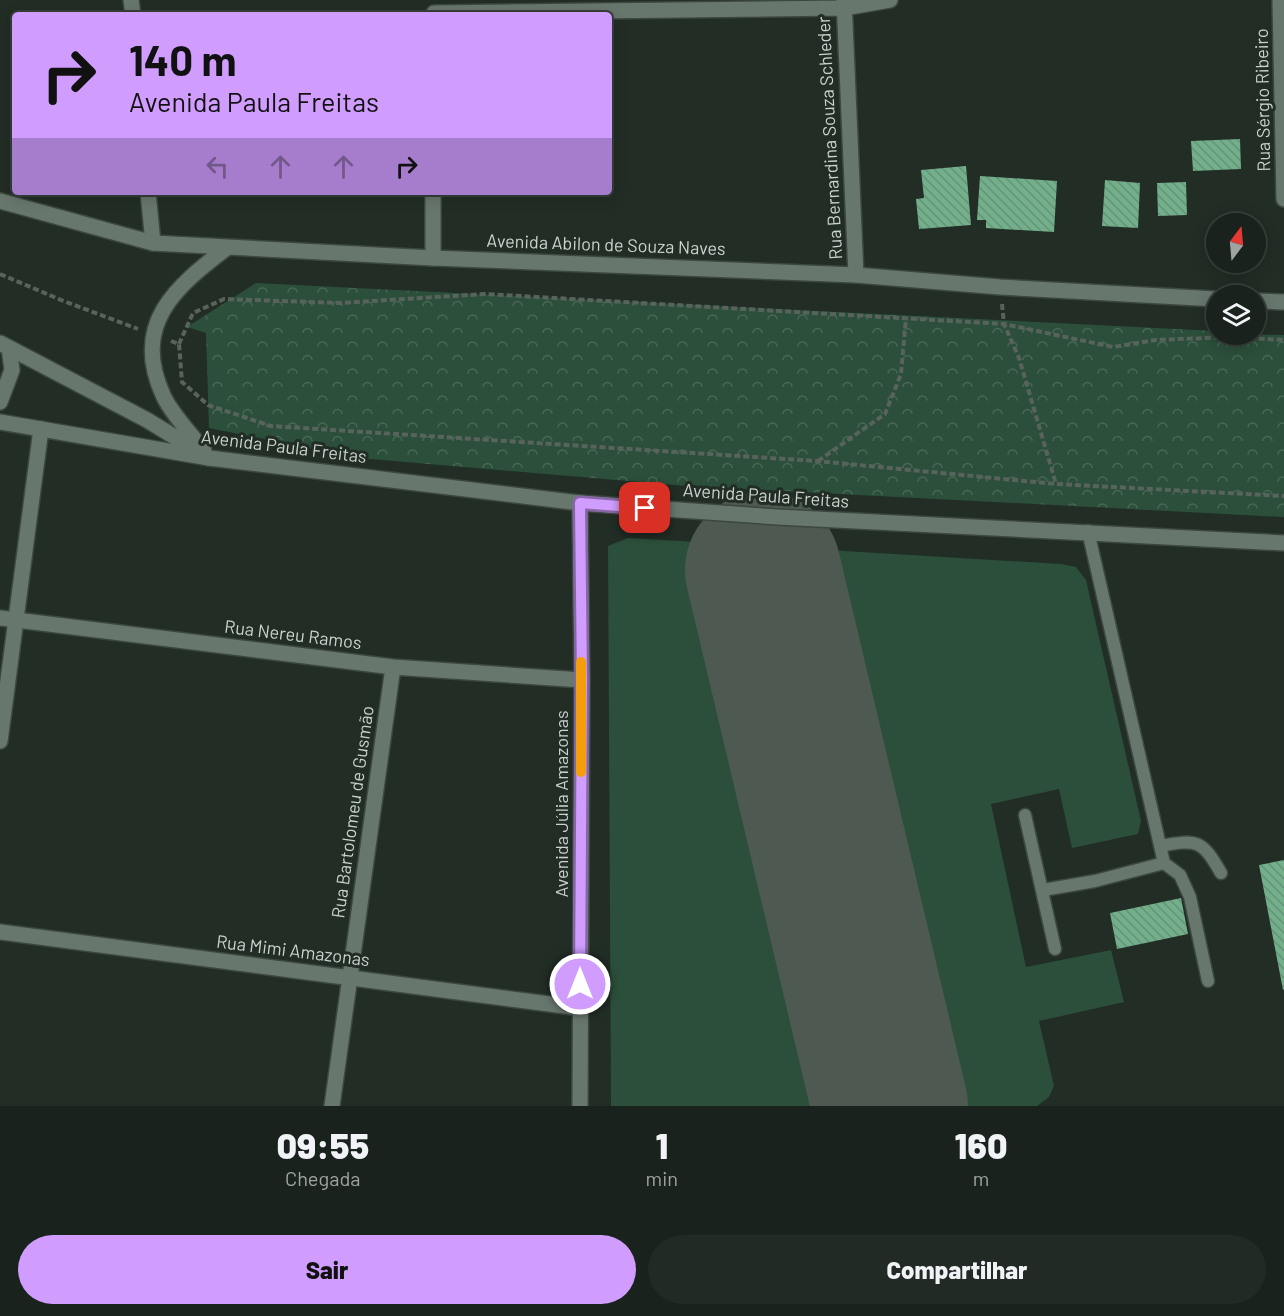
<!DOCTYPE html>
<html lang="pt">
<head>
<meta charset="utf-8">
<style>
	body { margin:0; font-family:Barlow,sans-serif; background:#222a25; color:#f1f3f6; height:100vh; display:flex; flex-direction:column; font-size:22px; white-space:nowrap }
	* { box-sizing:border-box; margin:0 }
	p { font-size:20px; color:#9fa4a3 }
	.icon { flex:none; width:33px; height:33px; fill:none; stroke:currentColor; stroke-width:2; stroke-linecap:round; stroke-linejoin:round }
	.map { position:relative; height:1106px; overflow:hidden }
	.side { display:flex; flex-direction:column; background:#19221c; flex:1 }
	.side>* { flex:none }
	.banner { position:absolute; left:12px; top:12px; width:600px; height:183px; border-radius:6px; box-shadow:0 3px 15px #0003,0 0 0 2px #373f3b; background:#d09dff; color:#111; overflow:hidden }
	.needle { width:39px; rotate:16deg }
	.controls { position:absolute; left:1206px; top:213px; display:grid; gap:12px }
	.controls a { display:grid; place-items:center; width:60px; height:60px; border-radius:50%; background:#19221c; box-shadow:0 3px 15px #0003,0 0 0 2px #373f3b; font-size:30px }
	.pin { position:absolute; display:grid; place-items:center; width:51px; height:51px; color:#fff; margin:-26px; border-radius:12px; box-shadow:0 3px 9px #0006 }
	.me { position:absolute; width:66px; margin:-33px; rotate:0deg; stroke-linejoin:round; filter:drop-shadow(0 0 4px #0008) }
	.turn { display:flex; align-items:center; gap:21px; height:126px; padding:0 18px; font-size:27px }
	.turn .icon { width:78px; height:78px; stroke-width:2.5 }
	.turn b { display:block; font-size:42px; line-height:51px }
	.lanes { display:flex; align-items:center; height:57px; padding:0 18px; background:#0003; justify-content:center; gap:30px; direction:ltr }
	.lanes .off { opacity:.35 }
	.eta { display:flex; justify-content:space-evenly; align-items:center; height:102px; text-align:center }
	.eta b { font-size:36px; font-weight:800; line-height:42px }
	.action { display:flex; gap:12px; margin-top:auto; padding:12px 18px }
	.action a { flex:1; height:69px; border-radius:36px; background:#d09dff; color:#111; font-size:24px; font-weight:800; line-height:69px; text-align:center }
	.action a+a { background:#222a25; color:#f1f3f6 }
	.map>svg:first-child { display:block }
</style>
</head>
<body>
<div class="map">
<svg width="1284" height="1106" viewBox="0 0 1284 1106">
	<defs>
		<pattern id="forest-crowns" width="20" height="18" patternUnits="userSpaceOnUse" patternTransform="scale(1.5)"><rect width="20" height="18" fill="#2b4f3a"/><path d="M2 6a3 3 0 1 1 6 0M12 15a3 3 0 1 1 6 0" fill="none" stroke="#486755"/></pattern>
		<pattern id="building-back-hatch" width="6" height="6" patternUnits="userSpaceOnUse" patternTransform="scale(1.5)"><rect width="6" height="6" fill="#72af8a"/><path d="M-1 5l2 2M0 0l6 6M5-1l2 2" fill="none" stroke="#659377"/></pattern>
	</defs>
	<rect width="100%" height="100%" fill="#212d25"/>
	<path fill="#2b4f3a" d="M628 538 713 543 845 1106H611L608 546Z
		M795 548 1061 564 1076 567 1086 580 1141 821 1138 834 1072 848 1059 789 991 804 1026 967 1111 950 1124 1002 1039 1021 1054 1086 1049 1097 1037 1106H934L930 1099Z"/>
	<path fill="url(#forest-crowns)" d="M256 283 1216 331V334L1284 335V517L687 486 359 458 209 428 206 333 187 327Z"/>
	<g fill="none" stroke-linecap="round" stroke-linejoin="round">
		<path stroke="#4e5952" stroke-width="156" d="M763 570 890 1106"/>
	</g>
	<path fill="url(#building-back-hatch)" d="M1240 139 1241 169 1193 171 1191 141Z
		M966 166 971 225 919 229 916 199 924 198 921 170Z
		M980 176 1057 181 1054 232 986 228V220H977Z
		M1105 180 1140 183 1138 228 1102 226Z
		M1186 182 1187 215 1158 216 1157 183Z
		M1284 860V989L1283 990 1259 865Z
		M1181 898 1188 934 1117 949 1110 913Z"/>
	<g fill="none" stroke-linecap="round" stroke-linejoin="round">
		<defs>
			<path id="service" d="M1025 815 1055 949
				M1160 846C1198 839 1202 840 1221 873
				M1164 863 1180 875 1190 897 1208 981
				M1043 890 1095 881 1164 863 1088 531"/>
			<path id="minor" d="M131 0 133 15
				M844 0 856 275
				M1280 0 1284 199
				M434 13 844 8 890 0
				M148 192 153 243
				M433 258V192
				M0 618 393 667 582 680
				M0 741 41 429
				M0 932 580 1008
				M332 1106 393 667"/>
			<path id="tertiary" d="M0 422 209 458
				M580 503 582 680 580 1106"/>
			<path id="secondary" d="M0 201 153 243 433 258 856 275 1000 287 1216 299
				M1256 301 1284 302
				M0 343 147 420 209 458 580 503 777 517 1284 543
				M0 402 12 370 9 348
				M204 451C192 435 170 412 163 395 131 324 175 287 228 247"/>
		</defs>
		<use href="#service" stroke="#3c4741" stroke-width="15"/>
		<use href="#minor" stroke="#3c4741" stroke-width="18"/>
		<use href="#tertiary" stroke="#3c4741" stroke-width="18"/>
		<use href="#secondary" stroke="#3c4741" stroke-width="18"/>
		<path stroke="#58635c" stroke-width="4" stroke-dasharray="6 3" stroke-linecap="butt" d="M0 274 61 300 138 329
			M1002 304 1004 324 1019 358 1056 484
			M171 341 179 344 182 382 208 405 271 426 817 461 1056 484 1284 496
			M179 344 193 313 224 299 340 303 485 294 1004 324 1113 347 1156 340 1230 337 1284 340
			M818 461 885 414 901 374 906 318"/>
		<use href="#service" stroke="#68776e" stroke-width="12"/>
		<use href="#minor" stroke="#68776e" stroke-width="15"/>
		<use href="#tertiary" stroke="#68776e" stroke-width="15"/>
		<use href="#secondary" stroke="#68776e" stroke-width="15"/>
	</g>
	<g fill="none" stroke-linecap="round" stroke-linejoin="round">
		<defs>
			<path id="route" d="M580 984 582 680 580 503 645 508"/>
		</defs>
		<use href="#route" stroke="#8766a6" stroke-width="15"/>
		<use href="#route" stroke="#d09dff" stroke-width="10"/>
		<path stroke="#f59e0b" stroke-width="10" d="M581 772V662"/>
	</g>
	<g text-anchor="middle" stroke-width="6" stroke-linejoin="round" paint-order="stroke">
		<g font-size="18" fill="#cbd3ce" stroke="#212d25">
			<text transform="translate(1263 100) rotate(-91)" y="6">Rua Sérgio Ribeiro</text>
			<text transform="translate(830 138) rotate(-93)" y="6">Rua Bernardina Souza Schleder</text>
			<text transform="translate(606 245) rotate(2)" y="6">Avenida Abilon de Souza Naves</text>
			<text transform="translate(284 447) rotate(7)" y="6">Avenida Paula Freitas</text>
			<text transform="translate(766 496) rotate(4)" y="6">Avenida Paula Freitas</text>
			<text transform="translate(293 635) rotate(7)" y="6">Rua Nereu Ramos</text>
			<text transform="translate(562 804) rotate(-90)" y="6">Avenida Júlia Amazonas</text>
			<text transform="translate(353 812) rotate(-82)" y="6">Rua Bartolomeu de Gusmão</text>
			<text transform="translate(293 951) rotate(7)" y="6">Rua Mimi Amazonas</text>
		</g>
	</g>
</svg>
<div class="controls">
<a><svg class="needle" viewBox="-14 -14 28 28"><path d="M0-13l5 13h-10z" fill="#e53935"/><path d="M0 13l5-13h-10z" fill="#9fa4a3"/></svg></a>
<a><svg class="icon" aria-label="layers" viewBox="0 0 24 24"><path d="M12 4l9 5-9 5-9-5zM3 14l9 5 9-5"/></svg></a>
</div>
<div class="pin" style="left:645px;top:508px;background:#d93025"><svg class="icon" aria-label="arrive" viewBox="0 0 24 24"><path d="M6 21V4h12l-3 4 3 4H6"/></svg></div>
<svg class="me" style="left:580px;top:984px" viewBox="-20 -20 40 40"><circle r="17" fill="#d09dff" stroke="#fff" stroke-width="3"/><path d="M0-11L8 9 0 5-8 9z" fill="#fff"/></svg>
<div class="banner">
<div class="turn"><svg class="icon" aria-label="right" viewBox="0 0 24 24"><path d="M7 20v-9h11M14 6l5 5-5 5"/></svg><div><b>140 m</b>Avenida Paula Freitas</div></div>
<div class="lanes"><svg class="icon off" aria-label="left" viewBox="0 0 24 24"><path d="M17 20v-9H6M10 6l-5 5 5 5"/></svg><svg class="icon off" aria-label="ahead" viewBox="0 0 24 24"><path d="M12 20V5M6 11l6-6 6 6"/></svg><svg class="icon off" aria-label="ahead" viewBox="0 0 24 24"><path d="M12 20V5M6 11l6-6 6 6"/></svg><svg class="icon" aria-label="right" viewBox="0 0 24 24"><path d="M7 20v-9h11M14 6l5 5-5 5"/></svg></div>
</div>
</div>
<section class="side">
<div class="eta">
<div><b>09:55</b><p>Chegada</p></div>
<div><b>1</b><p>min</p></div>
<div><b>160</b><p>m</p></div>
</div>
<div class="action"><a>Sair</a><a>Compartilhar</a></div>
</section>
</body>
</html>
